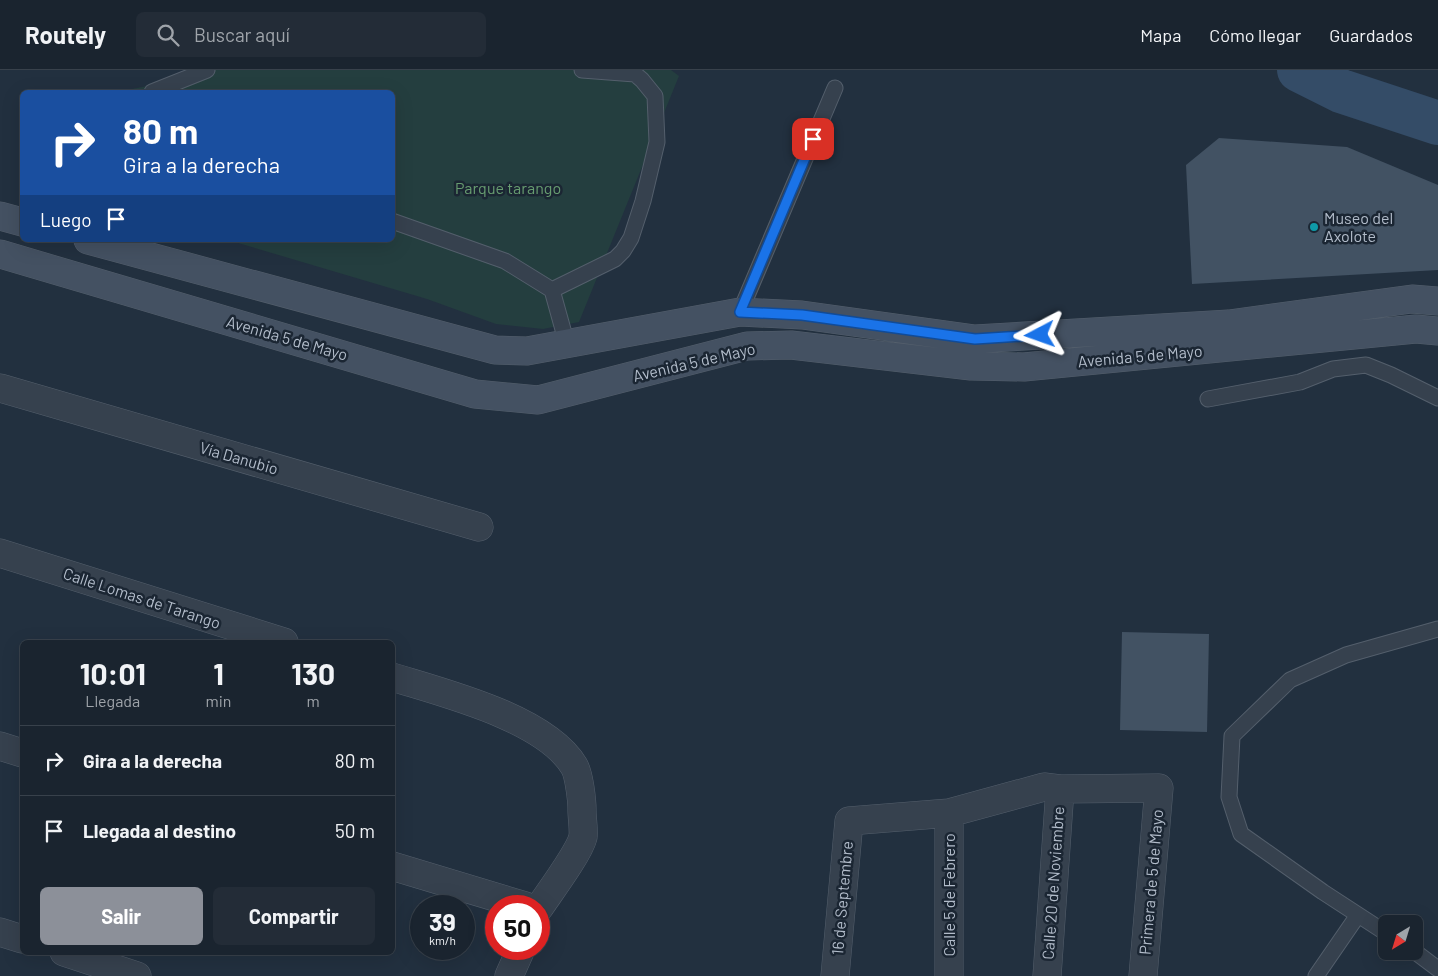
<!DOCTYPE html>
<html lang="es">
<head>
<meta charset="utf-8">
<style>
	body { margin:0; font-family:Barlow,sans-serif; background:#232c37; color:#f1f3f6; height:100vh; display:flex; flex-direction:column; font-size:19px; white-space:nowrap }
	* { box-sizing:border-box; margin:0 }
	p { font-size:16px; color:#9fa4aa }
	.icon { flex:none; width:28px; height:28px; fill:none; stroke:currentColor; stroke-width:2; stroke-linecap:round; stroke-linejoin:round }
	.map { position:relative; flex:1; overflow:hidden }
	.drawer { position:absolute; left:20px; top:570px; width:375px; height:315px; display:flex; flex-direction:column; background:#1a242f; border-radius:8px; box-shadow:0 5px 20px #0002,0 0 0 1px #38414b }
	.drawer>* { flex:none }
	.banner { position:absolute; left:20px; top:20px; width:375px; height:152px; border-radius:8px; box-shadow:0 5px 20px #0002,0 0 0 1px #38414b; background:#1a4fa0; color:#fff; overflow:hidden }
	.needle { width:32px; rotate:218deg }
	.buttons { position:absolute; left:1378px; top:845px; display:grid; gap:10px }
	.buttons a { display:grid; place-items:center; width:45px; height:45px; border-radius:8px; background:#1a242f; box-shadow:0 5px 20px #0002,0 0 0 1px #38414b; font-size:25px }
	.speed { position:absolute; left:410px; top:825px; display:flex; gap:10px; font-size:25px; font-weight:700; text-align:center }
	.speed>* { display:grid; place-content:center; width:65px; height:65px; border-radius:50%; background:#1a242f; box-shadow:0 5px 20px #0002,0 0 0 1px #38414b; line-height:1 }
	.speed small { font-size:12px; font-weight:400 }
	.speed .limit { border:8px solid #d22; background:#fff; color:#111 }
	.pin { position:absolute; display:grid; place-items:center; width:42px; height:42px; color:#fff; margin:-21px; border-radius:10px; box-shadow:0 2px 8px #0006 }
	.me { position:absolute; width:55px; margin:-28px; rotate:266deg; stroke-linejoin:round; filter:drop-shadow(0 0 4px #0008) }
	.turn { display:flex; align-items:center; gap:18px; height:105px; padding:0 20px; font-size:22px }
	.turn .icon { width:65px; height:65px; stroke-width:2.5 }
	.turn b { display:block; font-size:35px; line-height:42px }
	.then { display:flex; align-items:center; height:48px; padding:0 20px; background:#0003; gap:10px; font-size:19px }
	.eta { display:flex; justify-content:space-evenly; align-items:center; height:85px; text-align:center }
	.eta b { font-size:30px; font-weight:700; line-height:35px }
	.primary-button { display:flex; gap:10px; margin-top:auto; padding:10px 20px }
	.primary-button a { flex:1; height:58px; border-radius:8px; background:#8c9099; color:#fff; font-size:20px; font-weight:700; line-height:58px; text-align:center }
	.primary-button a+a { background:#232c37; color:#f1f3f6 }
	ul { padding:0; list-style:none }
	li { display:flex; align-items:center; gap:15px; height:70px; padding:0 20px; border-top:1px solid #38414b }
	li div { flex:1 }
	li b { display:block; font-size:19px }
	li em { font-style:normal }
	header { display:flex; align-items:center; gap:30px; box-sizing:border-box; height:70px; padding:0 25px; background:#1a242f; border-bottom:1px solid #38414b }
	header strong { font-size:24px }
	nav { display:flex; gap:28px; margin-inline-start:auto; font-size:18px }
	.search { width:350px; height:45px; background:#232c37; display:flex; align-items:center; gap:12px; box-sizing:border-box; padding:0 18px; border-radius:8px; color:#9fa4aa; font-size:19px }
	.map>svg:first-child { display:block }
</style>
</head>
<body>
<header>
<strong>Routely</strong>
<div class="search"><svg class="icon" aria-label="search" viewBox="0 0 24 24"><circle cx="10" cy="10" r="6"/><path d="M15 15l6 6"/></svg>Buscar aquí</div>
<nav><a>Mapa</a><a>Cómo llegar</a><a>Guardados</a></nav>
</header>
<div class="map">
<svg width="1438" height="906" viewBox="0 0 1438 906">
	<rect width="100%" height="100%" fill="#22303f"/>
	<path fill="#243e3f" d="M185 0H671L679 6 579 252 543 259 496 254 427 229 228 170H392V22H117L157 14Z"/>
	<g fill="none" stroke-linecap="round" stroke-linejoin="round">
		<path stroke="#344c67" stroke-width="44" d="M1299 0 1341 21 1438 53"/>
	</g>
	<path fill="#425263" d="M1219 68 1347 77 1438 115V200L1192 214 1186 95Z
		M1122 562 1209 564 1207 662 1120 660Z"/>
	<g fill="none" stroke-linecap="round" stroke-linejoin="round">
		<defs>
			<path id="service" d="M152 22 207 0
				M392 151 505 191 552 220 567 274
				M552 220 615 189 623 181 631 168 643 131 657 72 655 26 642 10 635 4 582 0
				M740 242 835 18
				M1208 329 1300 312 1333 299 1366 295 1391 305 1438 328
				M1386 863 1323 822 1241 764 1229 727 1232 666 1290 610 1346 585 1438 559
				M1414 881 1438 899
				M1316 906 1358 845"/>
			<path id="minor" d="M0 318 479 457
				M0 483 284 572
				M392 607C444 623 545 648 574 696 579 704 582 730 582 740 582 749 584 759 583 767 579 783 549 823 539 838
				M0 676 22 683
				M949 743V906
				M392 796 525 836
				M0 862 22 869
				M64 882 137 906
				M509 906 521 879
				M835 906 849 751 949 743 1044 717 1060 719 1159 718 1143 906
				M1047 906 1060 719"/>
			<path id="secondary" d="M0 146 22 152
				M88 170 495 280 527 281 740 242 802 245 975 269 1229 254 1412 229 1438 231
				M0 184 475 324 538 330 747 276 791 275 971 296 1024 297 1416 259 1438 261"/>
		</defs>
		<use href="#service" stroke="#545f6c" stroke-width="17"/>
		<use href="#minor" stroke="#545f6c" stroke-width="29"/>
		<use href="#secondary" stroke="#545f6c" stroke-width="29"/>
		<use href="#service" stroke="#36414e" stroke-width="15"/>
		<use href="#minor" stroke="#36414e" stroke-width="28"/>
		<use href="#secondary" stroke="#445162" stroke-width="28"/>
	</g>
	<g fill="none" stroke-linecap="round" stroke-linejoin="round">
		<defs>
			<path id="route" d="M813 69 740 242 802 245 975 269 1040 265"/>
		</defs>
		<use href="#route" stroke="#114b97" stroke-width="12"/>
		<use href="#route" stroke="#1a73e8" stroke-width="9"/>
	</g>
	<circle fill="#0f9aa8" stroke="#1b2633" stroke-width="2" cx="1314" cy="157" r="5"/>
	<g text-anchor="middle" stroke-width="5" stroke-linejoin="round" paint-order="stroke">
		<g font-size="16" fill="#679c70" stroke="#1b2633">
			<text x="508" y="124">Parque tarango</text>
		</g>
		<g font-size="16" fill="#b2bcca" stroke="#1b2633" text-anchor="start">
			<text x="1324" y="154">Museo del<tspan x="1324" dy="18">Axolote</tspan></text>
		</g>
		<g font-size="16" fill="#b2bcca" stroke="#1b2633">
			<text transform="translate(287 268) rotate(16)" y="6">Avenida 5 de Mayo</text>
			<text transform="translate(1140 286) rotate(-5)" y="6">Avenida 5 de Mayo</text>
			<text transform="translate(694 292) rotate(-13)" y="6">Avenida 5 de Mayo</text>
			<text transform="translate(239 388) rotate(16)" y="6">Vía Danubio</text>
			<text transform="translate(142 528) rotate(18)" y="6">Calle Lomas de Tarango</text>
			<text transform="translate(1151 812) rotate(-85)" y="6">Primera de 5 de Mayo</text>
			<text transform="translate(1053 813) rotate(-86)" y="6">Calle 20 de Noviembre</text>
			<text transform="translate(949 825) rotate(-90)" y="6">Calle 5 de Febrero</text>
			<text transform="translate(842 828) rotate(-85)" y="6">16 de Septembre</text>
		</g>
	</g>
</svg>
<div class="buttons">
<a><svg class="needle" viewBox="-14 -14 28 28"><path d="M0-13l5 13h-10z" fill="#e53935"/><path d="M0 13l5-13h-10z" fill="#9fa4aa"/></svg></a>
</div>
<div class="speed"><div>39<small>km/h</small></div><div class="limit">50</div></div>
<div class="pin" style="left:813px;top:69px;background:#d93025"><svg class="icon" aria-label="arrive" viewBox="0 0 24 24"><path d="M6 21V4h12l-3 4 3 4H6"/></svg></div>
<svg class="me" style="left:1040px;top:265px" viewBox="-20 -20 40 40"><path d="M0-17L14 15 0 8-14 15z" fill="#1a73e8" stroke="#fff" stroke-width="4"/></svg>
<div class="banner">
<div class="turn"><svg class="icon" aria-label="right" viewBox="0 0 24 24"><path d="M7 20v-9h11M14 6l5 5-5 5"/></svg><div><b>80 m</b>Gira a la derecha</div></div>
<div class="then">Luego<svg class="icon" aria-label="arrive" viewBox="0 0 24 24"><path d="M6 21V4h12l-3 4 3 4H6"/></svg></div>
</div>
<section class="drawer">
<div class="eta">
<div><b>10:01</b><p>Llegada</p></div>
<div><b>1</b><p>min</p></div>
<div><b>130</b><p>m</p></div>
</div>
<ul>
<li><svg class="icon" aria-label="right" viewBox="0 0 24 24"><path d="M7 20v-9h11M14 6l5 5-5 5"/></svg><div><b>Gira a la derecha</b></div><em>80 m</em></li>
<li><svg class="icon" aria-label="arrive" viewBox="0 0 24 24"><path d="M6 21V4h12l-3 4 3 4H6"/></svg><div><b>Llegada al destino</b></div><em>50 m</em></li>
</ul>
<div class="primary-button"><a>Salir</a><a>Compartir</a></div>
</section>
</div>
</body>
</html>
